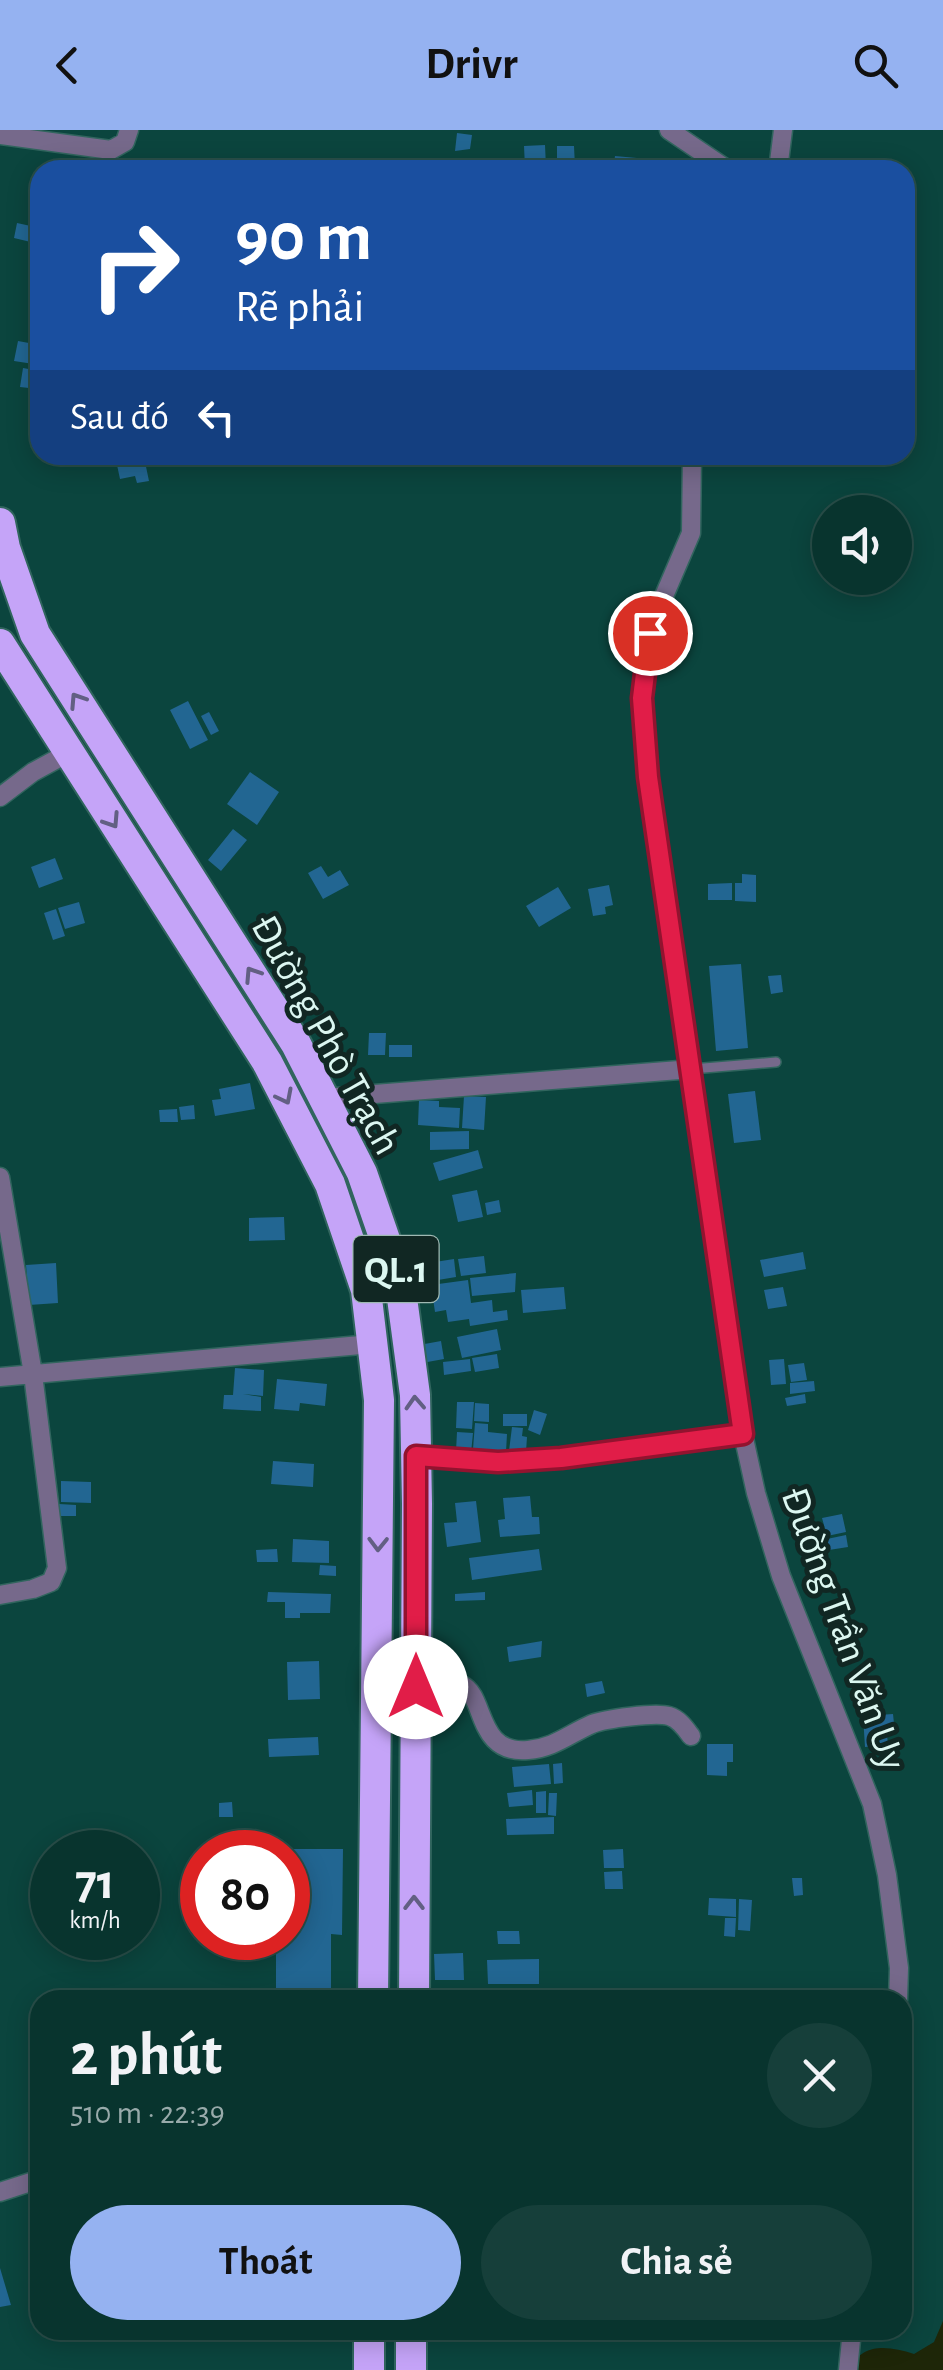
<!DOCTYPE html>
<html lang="vi">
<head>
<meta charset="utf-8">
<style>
	body { margin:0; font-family:"Alegreya Sans",sans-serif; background:#163f3a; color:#f1f3f6; height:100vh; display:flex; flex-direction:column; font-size:38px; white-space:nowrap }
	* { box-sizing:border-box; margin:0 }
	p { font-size:32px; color:#98aaaa }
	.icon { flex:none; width:55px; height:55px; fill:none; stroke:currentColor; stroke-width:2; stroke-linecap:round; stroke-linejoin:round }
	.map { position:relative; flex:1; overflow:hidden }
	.sheet { position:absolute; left:30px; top:1860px; width:882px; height:350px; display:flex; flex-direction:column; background:#08342e; border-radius:30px; box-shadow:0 5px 25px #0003,0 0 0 2px #294f4a }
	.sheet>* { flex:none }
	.banner { position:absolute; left:30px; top:30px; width:885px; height:305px; border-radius:30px; box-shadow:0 5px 25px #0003,0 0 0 2px #294f4a; background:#1a4fa0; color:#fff; overflow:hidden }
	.buttons { position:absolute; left:812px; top:365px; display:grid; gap:20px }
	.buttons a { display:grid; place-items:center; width:100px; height:100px; border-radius:50%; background:#08342e; box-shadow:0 5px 25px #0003,0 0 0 2px #294f4a; font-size:50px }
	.speed { position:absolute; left:30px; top:1700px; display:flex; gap:20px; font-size:50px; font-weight:700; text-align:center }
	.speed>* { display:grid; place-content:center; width:130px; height:130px; border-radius:50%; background:#08342e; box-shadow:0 5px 25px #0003,0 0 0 2px #294f4a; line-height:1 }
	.speed small { font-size:25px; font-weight:400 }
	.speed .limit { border:15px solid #d22; background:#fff; color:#111 }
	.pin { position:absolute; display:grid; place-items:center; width:85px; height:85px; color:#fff; margin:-42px; border:5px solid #fff; border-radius:50%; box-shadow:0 2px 10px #0007 }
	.me { position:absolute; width:110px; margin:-55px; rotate:0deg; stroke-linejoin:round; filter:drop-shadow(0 0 8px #0008) }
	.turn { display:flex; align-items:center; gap:35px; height:210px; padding:0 40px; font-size:45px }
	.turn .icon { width:130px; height:130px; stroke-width:2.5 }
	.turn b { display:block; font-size:70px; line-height:85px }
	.then { display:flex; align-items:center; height:95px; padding:0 40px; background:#0003; gap:20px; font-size:38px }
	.round { display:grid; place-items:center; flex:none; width:105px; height:105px; border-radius:52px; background:#163f3a }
	.overview { display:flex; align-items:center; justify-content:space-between; height:170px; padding:0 40px }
	h1 { font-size:60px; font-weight:700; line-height:75px }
	.cta { display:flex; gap:20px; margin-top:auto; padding:20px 40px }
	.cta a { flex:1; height:115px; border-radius:60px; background:#95b2f1; color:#111; font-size:40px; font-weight:700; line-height:115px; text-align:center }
	.cta a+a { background:#163f3a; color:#f1f3f6 }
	header { display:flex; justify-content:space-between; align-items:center; height:130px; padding:0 40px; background:#95b2f1; color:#111; font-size:45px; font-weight:700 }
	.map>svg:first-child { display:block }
</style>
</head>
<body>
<header><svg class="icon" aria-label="back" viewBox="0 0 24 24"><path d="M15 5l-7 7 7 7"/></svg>Drivr<svg class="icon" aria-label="search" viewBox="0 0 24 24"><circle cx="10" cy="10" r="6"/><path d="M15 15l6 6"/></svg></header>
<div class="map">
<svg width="943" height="2240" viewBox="0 0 943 2240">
	<rect width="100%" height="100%" fill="#0b453e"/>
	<path fill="#1e2608" d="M943 2191V2240H848C863 2212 888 2216 914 2224L934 2212Z"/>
	<path fill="#226692" d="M457 3 472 5 470 19 455 21Z
		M545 15 546 37 525 38 524 16Z
		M557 16H574L575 37 557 36Z
		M615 26 637 28 635 40H613Z
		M17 93 40 98 39 114 14 108Z
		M18 211 40 215V235L14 231Z
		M23 238 40 241V269L28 267 29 258 20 257Z
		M144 327 149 351 137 353 135 346 120 349 117 335Z
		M188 571 208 610 190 619 170 580Z
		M209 582 219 601 211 605 201 586Z
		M250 642 279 662 257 695 227 674Z
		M233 699 247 710 221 741 208 730Z
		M55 728 63 749 39 758 31 737Z
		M321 736 328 747 340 740 349 755 323 769 308 743Z
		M742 744 756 745V772L735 771V753H742Z
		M732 753V770H708V754Z
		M609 755 613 775 605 777 606 784 593 786 588 759Z
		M558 757 571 778 539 797 526 776Z
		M79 772 85 793 65 799 58 778Z
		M56 779 65 806 53 810 44 783Z
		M741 834 748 918 716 921 709 836Z
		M781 845 783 862 771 864 768 846Z
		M369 903H386L385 925H368Z
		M389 915H412V927H389Z
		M250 953 255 979 215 986 212 970 221 969 219 959Z
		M755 961 761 1010 734 1013 728 964Z
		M464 966 486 967 484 1000 462 998Z
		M419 970 439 971V977L460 978 459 998 418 995Z
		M194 975 195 989 181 990 179 977Z
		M177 979 178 992H160L159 980Z
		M469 1001V1019L430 1020V1002Z
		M478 1020 483 1038 439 1051 433 1033Z
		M477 1060 483 1087 458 1092 452 1065Z
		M499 1070 501 1082 487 1085 485 1073Z
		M284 1087 285 1110 249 1111V1088Z
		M803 1122 806 1139 764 1147 760 1130Z
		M484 1126 486 1143 461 1146 458 1129Z
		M454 1129 456 1147 438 1150 435 1132Z
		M56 1133 58 1173 29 1175 26 1135Z
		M516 1143 515 1162 472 1166 470 1148Z
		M468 1150 471 1173 492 1170 493 1182 507 1180 508 1190 470 1196 469 1189 448 1192 446 1180 435 1182 431 1155Z
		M564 1157 566 1179 523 1183 521 1160Z
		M783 1157 787 1176 768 1179 764 1160Z
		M497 1199 501 1220 462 1228 457 1207Z
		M441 1211 444 1229 422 1233 419 1215Z
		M497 1224 499 1238 475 1242 472 1228Z
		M470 1229 471 1241 444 1245 443 1232Z
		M784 1229 786 1254 771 1255 769 1230Z
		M804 1233 807 1250 791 1252 788 1235Z
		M235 1238 264 1240 263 1266 243 1264 261 1267V1281L223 1279 224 1265H233Z
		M277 1249 327 1254 325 1276 300 1273 299 1281 274 1279Z
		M814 1251 815 1261 790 1264V1253Z
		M805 1264 806 1273 787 1276 785 1268Z
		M457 1272H474L472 1299 456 1298Z
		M475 1273 489 1274V1292L474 1291Z
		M534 1280 547 1284 540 1305 528 1300Z
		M503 1284H527V1296H503Z
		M475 1293 488 1294V1302L507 1304 506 1322 473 1319Z
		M512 1297 523 1298 522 1306 527 1307 526 1322 509 1321Z
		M457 1302 473 1303 471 1323 456 1321Z
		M273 1331 314 1334 313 1357 271 1354Z
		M61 1351 91 1352V1373L61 1372Z
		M530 1366 532 1387H539L540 1404 500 1407 498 1390 505 1389 503 1368Z
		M476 1371 481 1412 447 1417 444 1393 457 1392 455 1373Z
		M59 1374 76 1375V1386H59Z
		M842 1384 846 1402 827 1406 822 1388Z
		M846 1405 848 1417 829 1420 827 1409Z
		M293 1409 329 1411V1433L292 1432Z
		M277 1419 278 1432H257L256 1420Z
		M539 1419 542 1440 472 1450 469 1428Z
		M320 1435 336 1436V1446L319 1445Z
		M268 1462 331 1464 330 1483H300V1488H285V1472H267Z
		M485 1462V1470L455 1471V1464Z
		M542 1511 541 1527 509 1532 507 1517Z
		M319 1531 320 1569 288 1570 287 1532Z
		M602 1551 605 1563 587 1567 585 1554Z
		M893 1584 895 1603 887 1604 888 1615 865 1617 863 1586Z
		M318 1607 319 1625 269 1627 268 1609Z
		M707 1614H733V1632H727V1646L707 1645Z
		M562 1633 563 1653 554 1654 553 1634Z
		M549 1634 551 1654 514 1657 512 1637Z
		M532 1660 533 1675 509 1677 507 1663Z
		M546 1661V1683H536V1662Z
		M549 1663H557L556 1686 548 1685Z
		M232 1672 233 1687H219V1673Z
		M554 1687V1704L507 1705 506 1689Z
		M266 1719H343L342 1805 331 1804V1861L276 1860V1823H262V1808H288V1722H266Z
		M623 1719 624 1738H604L603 1720Z
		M622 1741 623 1759H605L604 1742Z
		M792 1748H802L803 1765 794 1766Z
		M709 1768 736 1769V1787L708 1785Z
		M739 1769 752 1770 750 1801 738 1800Z
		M725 1788H736L735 1807 724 1806Z
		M497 1801H519L520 1814H498Z
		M463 1823 464 1850H435L434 1824Z
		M539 1829V1854H488L487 1830Z
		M308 1861 310 1870H274V1868Z
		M0 2138 11 2175 0 2177Z"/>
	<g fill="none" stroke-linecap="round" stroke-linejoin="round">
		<defs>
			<path id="lane" d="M692 939 776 932"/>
			<path id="street" d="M669 0 728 40
				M0 5 111 20 125 12 129 0
				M778 40 783 0
				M692 325 691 403 658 480 645 533 642 568 648 647 743 1304 756 1363 781 1446 872 1674 887 1745 899 1838 898 1870
				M0 667 33 642 68 623
				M324 968 692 939
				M0 1047 33 1244 57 1438 51 1452 33 1459 0 1465
				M0 1247 372 1214
				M416 1327 498 1331 561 1328 743 1304
				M416 1557C428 1556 450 1549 462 1555 486 1566 476 1625 528 1620 554 1618 569 1604 592 1594 605 1589 655 1582 669 1586 679 1589 685 1598 691 1606
				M0 2062 40 2049
				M848 2240 852 2200"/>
			<path id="highway" d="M0 393 5 418 35 504 296 914 362 1043 400 1153 415 1265 417 1374 414 1870
				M0 514 267 932 330 1054 366 1160 379 1270 373 1870
				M369 2240V2200
				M411 2240V2200"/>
		</defs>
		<use href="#lane" stroke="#31655e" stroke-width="12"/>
		<use href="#street" stroke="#31655e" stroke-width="21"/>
		<use href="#highway" stroke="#31655e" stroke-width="34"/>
		<use href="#lane" stroke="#76698b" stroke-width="9"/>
		<use href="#street" stroke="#76698b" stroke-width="18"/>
		<use href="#highway" stroke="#c5a4f8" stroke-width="30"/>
	</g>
	<defs><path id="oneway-chevron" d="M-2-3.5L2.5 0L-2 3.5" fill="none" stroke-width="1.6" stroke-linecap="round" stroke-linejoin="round" transform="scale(2.5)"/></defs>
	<g stroke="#625f83">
		<use href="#oneway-chevron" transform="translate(77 570) rotate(-123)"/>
		<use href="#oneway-chevron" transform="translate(112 691) rotate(57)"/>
		<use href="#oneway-chevron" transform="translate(252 844) rotate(-123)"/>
		<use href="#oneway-chevron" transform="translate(285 967) rotate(63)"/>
		<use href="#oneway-chevron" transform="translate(415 1273) rotate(-93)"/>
		<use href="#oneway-chevron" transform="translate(378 1414) rotate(91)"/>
		<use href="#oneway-chevron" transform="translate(414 1773) rotate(-90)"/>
	</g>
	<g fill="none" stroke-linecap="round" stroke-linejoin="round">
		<defs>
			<path id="route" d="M416 1557V1326L498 1332 561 1328 743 1304 648 647 642 568 650 503"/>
		</defs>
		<use href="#route" stroke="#92132f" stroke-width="25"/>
		<use href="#route" stroke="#e11d48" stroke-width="18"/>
	</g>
	<g text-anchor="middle" stroke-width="10" stroke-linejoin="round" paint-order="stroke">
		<rect fill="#112723" stroke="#9fb9b3" stroke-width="2.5" x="353.5" y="1106" width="85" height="66" rx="8"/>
		<g font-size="38" font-weight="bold" fill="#dcf7f1">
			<text x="396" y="1152">QL.1</text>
		</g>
		<g font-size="40" fill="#dcf7f1" stroke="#112723">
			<text transform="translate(327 904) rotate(61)" y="14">Đường Phò Trạch</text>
			<text transform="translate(845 1498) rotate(70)" y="14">Đường Trần Văn Uy</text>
		</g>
	</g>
</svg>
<div class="buttons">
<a><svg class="icon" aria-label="sound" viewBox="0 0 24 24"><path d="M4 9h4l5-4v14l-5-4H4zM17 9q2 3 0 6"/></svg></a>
</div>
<div class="speed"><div>71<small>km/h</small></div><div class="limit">80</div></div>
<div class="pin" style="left:650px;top:503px;background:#d93025"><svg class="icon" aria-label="arrive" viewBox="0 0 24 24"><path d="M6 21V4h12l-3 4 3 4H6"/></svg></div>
<svg class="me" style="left:416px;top:1557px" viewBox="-20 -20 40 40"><circle r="19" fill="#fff"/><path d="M0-13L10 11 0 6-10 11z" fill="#e11d48"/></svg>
<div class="banner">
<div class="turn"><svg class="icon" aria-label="right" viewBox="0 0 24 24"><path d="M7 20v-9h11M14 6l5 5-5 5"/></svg><div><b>90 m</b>Rẽ phải</div></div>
<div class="then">Sau đó<svg class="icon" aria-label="left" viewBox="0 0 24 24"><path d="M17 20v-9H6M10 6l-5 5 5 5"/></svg></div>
</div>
<section class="sheet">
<div class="overview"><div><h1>2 phút</h1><p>510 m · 22:39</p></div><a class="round"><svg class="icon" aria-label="close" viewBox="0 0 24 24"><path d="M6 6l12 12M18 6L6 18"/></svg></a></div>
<div class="cta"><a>Thoát</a><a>Chia sẻ</a></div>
</section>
</div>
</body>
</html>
